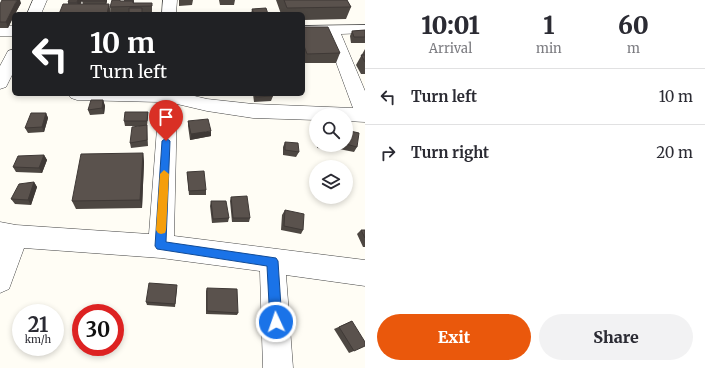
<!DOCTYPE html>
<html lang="en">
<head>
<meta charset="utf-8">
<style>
	body { margin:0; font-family:Merriweather,serif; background:#f2f2f3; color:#2b2b33; height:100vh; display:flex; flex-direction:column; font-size:15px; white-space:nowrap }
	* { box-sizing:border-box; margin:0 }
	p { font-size:13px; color:#7c7c81 }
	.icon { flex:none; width:22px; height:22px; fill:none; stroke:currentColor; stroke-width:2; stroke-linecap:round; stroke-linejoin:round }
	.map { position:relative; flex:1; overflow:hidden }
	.panel { display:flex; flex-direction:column; background:#fff; width:340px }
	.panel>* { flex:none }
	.guide { position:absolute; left:12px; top:12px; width:293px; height:84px; border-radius:6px; box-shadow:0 2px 6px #0003; background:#202124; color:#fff; overflow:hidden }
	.controls { position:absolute; left:309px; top:108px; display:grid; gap:8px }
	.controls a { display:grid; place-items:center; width:44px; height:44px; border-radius:50%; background:#fff; box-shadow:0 2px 6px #0003; font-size:20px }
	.speed { position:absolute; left:12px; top:304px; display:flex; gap:8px; font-size:20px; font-weight:700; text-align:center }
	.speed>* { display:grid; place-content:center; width:52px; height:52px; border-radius:50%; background:#fff; box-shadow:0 2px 6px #0003; line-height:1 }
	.speed small { font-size:10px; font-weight:400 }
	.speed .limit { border:6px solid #d22; background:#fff; color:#111 }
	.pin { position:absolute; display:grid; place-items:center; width:34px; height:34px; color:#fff; margin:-41px -17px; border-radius:50% 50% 50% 0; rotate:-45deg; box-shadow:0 0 4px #0007 }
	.pin .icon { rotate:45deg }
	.me { position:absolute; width:44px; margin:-22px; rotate:357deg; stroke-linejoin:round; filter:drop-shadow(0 0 3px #0008) }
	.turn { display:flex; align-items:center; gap:14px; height:84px; padding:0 12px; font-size:18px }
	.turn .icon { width:52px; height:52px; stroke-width:2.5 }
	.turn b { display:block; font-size:28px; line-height:34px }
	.eta { display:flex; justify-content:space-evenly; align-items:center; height:68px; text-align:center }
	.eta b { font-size:24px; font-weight:800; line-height:28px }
	.action { display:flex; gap:8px; margin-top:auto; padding:8px 12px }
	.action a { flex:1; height:46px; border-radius:24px; background:#ea580c; color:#fff; font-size:16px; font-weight:800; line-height:46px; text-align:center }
	.action a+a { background:#f2f2f3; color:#2b2b33 }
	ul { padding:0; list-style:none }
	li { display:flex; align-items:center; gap:12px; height:56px; padding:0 12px; border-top:1px solid #e1e1e2 }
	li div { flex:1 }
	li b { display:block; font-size:15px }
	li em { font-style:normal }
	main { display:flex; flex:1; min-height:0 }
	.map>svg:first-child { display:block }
</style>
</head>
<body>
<main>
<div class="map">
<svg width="365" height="368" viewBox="0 0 365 368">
	<rect width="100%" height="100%" fill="#fffdf5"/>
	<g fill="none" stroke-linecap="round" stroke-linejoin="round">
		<defs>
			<path id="minor" d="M33 0H47L41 14H27Z
				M163 0H177L176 14H162Z
				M365 25V33L341 34 365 91V122L346 121V115H316V120L253 118 207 111 177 104 174 236 365 260V286L286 275 293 368H263L260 271 161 258 24 248 9 289 0 293V222L16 225 149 234 159 102 77 100 71 98 68 94H186L207 99 253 104 353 108 326 35 303 36V26Z
				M0 26H14V36H0Z
				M14 49V71L6 87 0 89V66L8 51Z"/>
		</defs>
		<use href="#minor" stroke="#444" stroke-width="1"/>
		<use href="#minor" fill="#fff" fill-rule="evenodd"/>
	</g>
	<path fill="#4d4742" d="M69 0H82L80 4H83L82 1H107L106 4H109L111 13 68 4V2Z
		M120 0V1H124V0H134V3H152V12H142L143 14H129V12L111 13 110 7Z
		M179 0H193L192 5 179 6Z
		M219 0H235L234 5H220Z
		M276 0H347L351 7 346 19 303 20V14H281Z
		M21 3 15 14H14L8 28H0V4Z
		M252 9 268 14H251Z
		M303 27 340 53 336 63H304L303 62Z
		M365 30V43H351L350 36 352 31Z
		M365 49V74H361L356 65Z
		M253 94H272L273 96 271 101 254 102Z
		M103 100 105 106 104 114 90 115 88 110Z
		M148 112V117L147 126 148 146 131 148 130 143 139 126H125L124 121Z
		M46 113 48 118 44 132 28 133 25 128Z
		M188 121 211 136 190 140 188 126Z
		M346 130 357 147 354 152 339 149V145H346Z
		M285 142 299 152 296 157 283 155V147Z
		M317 145H329L327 149 317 148Z
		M143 153 144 162 142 208 76 209 72 201Z
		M44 155 47 160 42 173 16 172 13 167Z
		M187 172 206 190V195H189Z
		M34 182 37 187 31 205 15 204 11 199Z
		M231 197 250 218 249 222H232L230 201Z
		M211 201 229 218 228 222 212 223 210 206Z
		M285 210 303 230 301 234 281 230 282 215Z
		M361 230H365V247H363L357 234Z
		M177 288 175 307 147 305 146 302Z
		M207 288 238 313 237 315 206 314V291Z
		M352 321 354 351 349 353 334 329Z"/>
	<path fill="#3f3936" d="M17 0H20L21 3 15 14H14V16L8 28 6 22Z
		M78 0H82V1L79 8 77 2Z
		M105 0H107V1L106 6Z
		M109 4 110 14H107Z
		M103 100 105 106 104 114 102 108Z
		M46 113 48 118 44 132 42 127Z
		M211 131V136L190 140 191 134Z
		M143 153 144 162 142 208 140 200Z
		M44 155 47 160 42 173 39 168Z
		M34 182 37 187 31 205 28 200Z"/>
	<path fill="#5a524d" stroke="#3f3936" d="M2 0H17L6 22H0V4Z
		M69 0H78L77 2H68Z
		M82 0H105V1H82Z
		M112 0H120V1H133V3H152V6L110 7Z
		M284 0H347L351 7 287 8Z
		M63 4H109L107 14H59Z
		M129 8H142V13H129Z
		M266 8 268 14H254L252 9Z
		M303 27H328L340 53 307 54 303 43Z
		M365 30V37H354L352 31Z
		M361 55H365V62Z
		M255 94H272L273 96 256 97Z
		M91 100H103L102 108 88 110Z
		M125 112H148L147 121H124Z
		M31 113H46L42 127 25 128Z
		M208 119 211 131 191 134 188 121Z
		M147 125V140L130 143 132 127Z
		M346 130 359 133 357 147 346 144Z
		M285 142 298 143 299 152 285 150Z
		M143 153 140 200 72 201 81 154Z
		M44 155 39 168 13 167 18 156Z
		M204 171 206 190 189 191 187 172Z
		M34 182 28 200 11 199 19 184Z
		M247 196 250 218H233L231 197Z
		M211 201H226L229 218 213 219Z
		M285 210 304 214 303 230 284 226Z
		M361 230H365V238Z
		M149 283 177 285 175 304 146 302Z
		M207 288 237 289 238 313 207 311Z
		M352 321 365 342V346L354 351 339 327Z"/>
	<path fill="#1a73e8" stroke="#114b97" d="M166 138 170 141 166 242 276 258 278 261 282 322 280 326 276 328 272 326 270 322 267 266 157 249 155 246 162 141Z"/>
	<path fill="#f59e0b" d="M164 170 169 174 166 230 165 233 161 234 158 233 156 230 160 174Z"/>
</svg>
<div class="controls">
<a><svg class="icon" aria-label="search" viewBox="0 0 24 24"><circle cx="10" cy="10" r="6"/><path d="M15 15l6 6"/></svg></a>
<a><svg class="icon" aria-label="layers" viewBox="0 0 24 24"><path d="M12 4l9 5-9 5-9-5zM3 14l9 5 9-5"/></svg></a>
</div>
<div class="speed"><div>21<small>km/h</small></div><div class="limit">30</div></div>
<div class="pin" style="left:166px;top:141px;background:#d93025"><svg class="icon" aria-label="arrive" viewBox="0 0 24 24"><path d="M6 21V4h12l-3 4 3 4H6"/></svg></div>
<svg class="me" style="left:276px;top:322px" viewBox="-20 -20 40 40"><circle r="17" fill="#1a73e8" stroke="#fff" stroke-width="3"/><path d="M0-11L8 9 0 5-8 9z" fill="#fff"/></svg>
<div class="guide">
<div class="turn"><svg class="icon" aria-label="left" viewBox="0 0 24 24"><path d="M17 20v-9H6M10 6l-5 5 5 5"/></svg><div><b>10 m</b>Turn left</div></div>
</div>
</div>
<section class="panel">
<div class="eta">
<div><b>10:01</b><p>Arrival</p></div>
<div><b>1</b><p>min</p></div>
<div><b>60</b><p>m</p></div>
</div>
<ul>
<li><svg class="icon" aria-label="left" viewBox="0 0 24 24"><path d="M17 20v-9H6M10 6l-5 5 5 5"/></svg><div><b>Turn left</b></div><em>10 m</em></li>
<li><svg class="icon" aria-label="right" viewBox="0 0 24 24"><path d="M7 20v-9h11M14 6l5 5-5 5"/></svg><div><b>Turn right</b></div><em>20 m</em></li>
</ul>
<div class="action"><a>Exit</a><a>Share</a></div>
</section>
</main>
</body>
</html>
